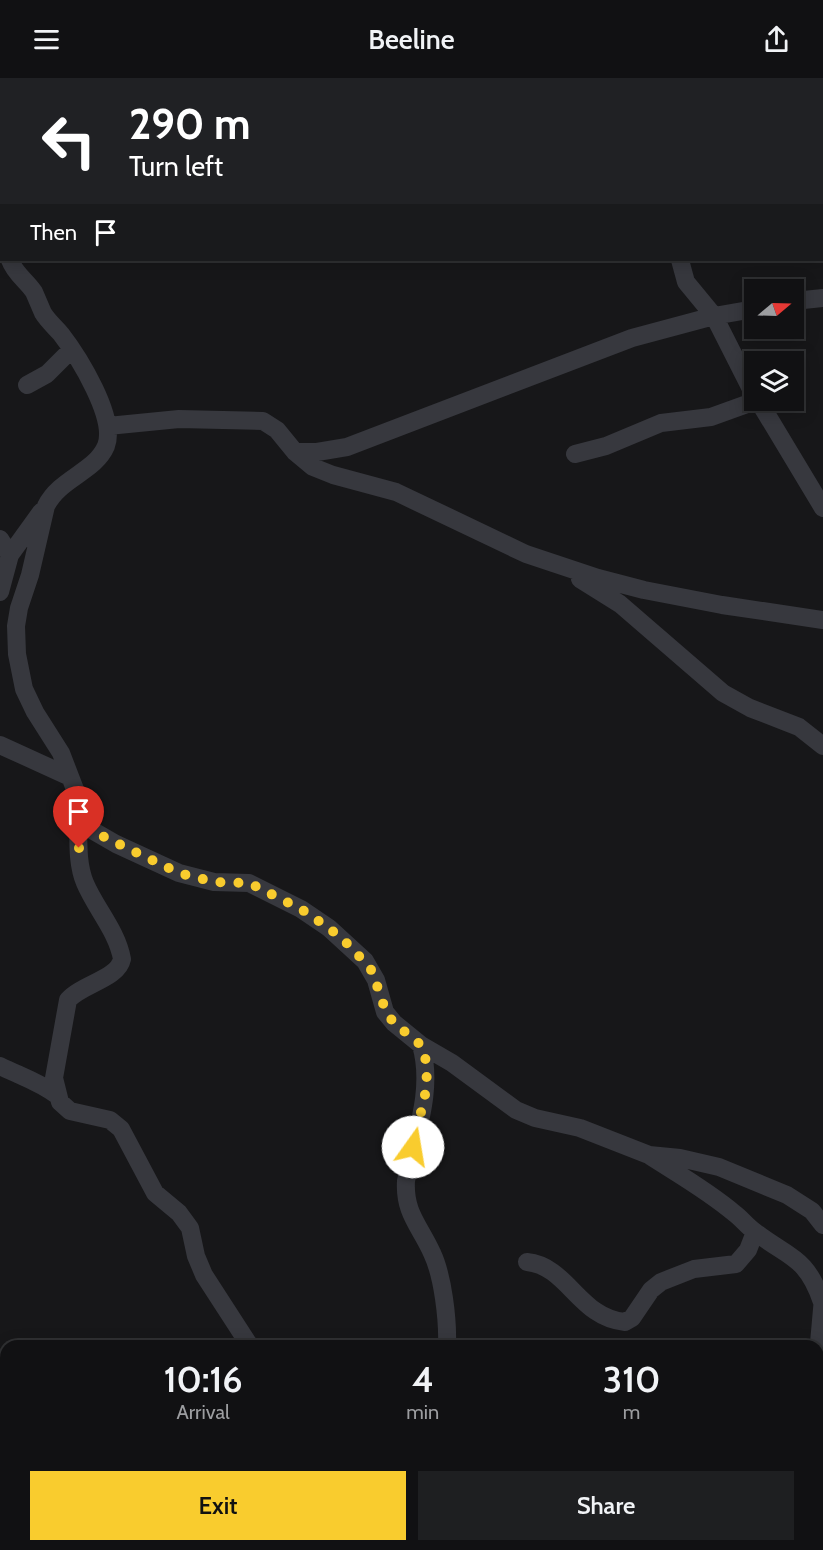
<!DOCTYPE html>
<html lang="en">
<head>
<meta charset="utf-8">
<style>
	body { margin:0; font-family:Cabin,sans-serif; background:#1e1f21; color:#f1f3f6; height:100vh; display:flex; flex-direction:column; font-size:22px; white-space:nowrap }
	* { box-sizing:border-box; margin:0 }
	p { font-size:20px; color:#9c9da0 }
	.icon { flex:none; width:33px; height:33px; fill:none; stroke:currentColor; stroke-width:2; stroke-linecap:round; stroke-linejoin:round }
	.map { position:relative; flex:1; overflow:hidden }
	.sheet { position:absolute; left:0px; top:1262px; width:824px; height:212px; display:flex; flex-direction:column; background:#111113; border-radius:18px 18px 0 0; box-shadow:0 3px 15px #0003,0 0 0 2px #303133 }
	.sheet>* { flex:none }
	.top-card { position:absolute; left:0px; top:0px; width:824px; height:183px; box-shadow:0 3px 15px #0003,0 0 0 2px #303133; background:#202124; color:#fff; overflow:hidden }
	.needle { width:39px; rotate:71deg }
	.controls { position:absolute; left:744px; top:201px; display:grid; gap:12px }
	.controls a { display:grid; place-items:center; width:60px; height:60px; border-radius:0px; background:#111113; box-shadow:0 3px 15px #0003,0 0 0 2px #303133; font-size:30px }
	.pin { position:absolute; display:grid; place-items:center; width:51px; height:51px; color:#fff; margin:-62px -26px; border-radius:50% 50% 50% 0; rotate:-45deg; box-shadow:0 0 6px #0007 }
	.pin .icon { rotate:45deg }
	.me { position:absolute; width:66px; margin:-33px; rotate:13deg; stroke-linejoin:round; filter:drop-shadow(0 0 4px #0008) }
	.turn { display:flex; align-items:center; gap:21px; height:126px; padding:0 30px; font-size:27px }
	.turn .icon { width:78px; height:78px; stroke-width:2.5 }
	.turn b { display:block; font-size:42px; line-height:51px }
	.then { display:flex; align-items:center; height:57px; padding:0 30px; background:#0003; gap:12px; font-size:22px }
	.eta { display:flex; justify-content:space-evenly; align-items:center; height:102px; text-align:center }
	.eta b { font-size:36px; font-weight:600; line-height:42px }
	.cta { display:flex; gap:12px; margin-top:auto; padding:12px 30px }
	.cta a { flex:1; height:69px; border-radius:0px; background:#f9cc2e; color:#111; font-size:24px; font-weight:600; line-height:69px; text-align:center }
	.cta a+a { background:#1e1f21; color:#f1f3f6 }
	header { display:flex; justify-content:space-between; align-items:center; height:78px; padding:0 30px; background:#111113; font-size:27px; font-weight:600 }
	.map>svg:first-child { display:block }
</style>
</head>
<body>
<header><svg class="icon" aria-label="menu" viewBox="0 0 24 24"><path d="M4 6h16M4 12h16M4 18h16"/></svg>Beeline<svg class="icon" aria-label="share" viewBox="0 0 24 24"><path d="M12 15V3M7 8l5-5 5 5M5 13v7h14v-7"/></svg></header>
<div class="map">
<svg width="823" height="1472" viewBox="0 0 823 1472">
	<rect width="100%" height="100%" fill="#171719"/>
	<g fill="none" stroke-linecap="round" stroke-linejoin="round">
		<path stroke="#37383e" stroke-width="18" d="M92 0 93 2
			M471 0 474 2
			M267 2V0
			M685 2V0
			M0 54H2
			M0 152 2 156
			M10 182C15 196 26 202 34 214 37 221 40 228 43 235 48 243 55 249 61 256 78 278 117 340 106 368 95 394 60 400 46 428L30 497 19 530 16 548 17 576 24 611 35 634 61 675 76 714 78 735 83 747 116 766 179 795 214 804 249 805 301 831 329 850 365 883 376 902 385 934 394 945 421 967 452 985 516 1032 535 1040 580 1050 649 1077 680 1080 719 1089 787 1117 812 1133 823 1147
			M680 182 686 204 714 238 754 317
			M794 223 823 220
			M27 307 47 296 71 272
			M758 322 823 430
			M108 348 179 341 263 343 277 352 295 374 313 389 333 397 396 414 526 476 598 500 644 512 722 527 823 542
			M295 374H317L347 369 632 260 714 238 754 231
			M575 376 606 368 661 345 711 339 747 326 759 325
			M0 461 10 477
			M580 501 620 526 723 615 750 630 799 649 823 668
			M0 514 10 477 41 434
			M0 667 68 698
			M78 735C79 757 76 784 85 805 96 831 117 853 122 881 118 901 82 906 68 922L54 1000 60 1024 70 1033 110 1042 121 1051 155 1115 179 1135 190 1150 196 1178 204 1197 250 1268
			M421 967C434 1012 415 1058 406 1103 404 1135 420 1148 432 1175 443 1198 448 1242 447 1268
			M0 988C20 998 40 1004 58 1018
			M650 1078C678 1096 708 1113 734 1135 741 1140 747 1148 754 1153 788 1180 806 1177 822 1224
			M527 1184C568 1188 579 1240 625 1244L632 1240 651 1212 661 1204 694 1191 736 1186 748 1172 755 1154
			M818 1276 823 1220
			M378 1467 381 1472
			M437 1472 438 1467
			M718 1472 720 1467"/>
	</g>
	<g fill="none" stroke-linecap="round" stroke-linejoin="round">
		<path stroke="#f9cc2e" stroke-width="10" stroke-dasharray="0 18" d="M79 770 78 735 83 747 96 755 179 795 214 804 249 805 301 831 329 850 351 869 372 893 386 934 394 945 421 967 426 983 427 1008 413 1069"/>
	</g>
</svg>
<div class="controls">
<a><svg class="needle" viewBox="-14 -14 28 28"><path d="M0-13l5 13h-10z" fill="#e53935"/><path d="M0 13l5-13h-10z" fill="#9c9da0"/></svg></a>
<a><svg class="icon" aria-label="layers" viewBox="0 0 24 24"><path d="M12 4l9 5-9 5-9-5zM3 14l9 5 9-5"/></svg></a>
</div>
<div class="pin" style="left:79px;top:770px;background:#d93025"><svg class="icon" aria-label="arrive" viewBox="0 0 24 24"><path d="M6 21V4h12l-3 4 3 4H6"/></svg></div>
<svg class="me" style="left:413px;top:1069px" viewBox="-20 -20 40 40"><circle r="19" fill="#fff"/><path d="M0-13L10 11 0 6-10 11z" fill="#f9cc2e"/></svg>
<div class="top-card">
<div class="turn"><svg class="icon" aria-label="left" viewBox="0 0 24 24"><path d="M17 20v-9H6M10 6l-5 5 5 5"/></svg><div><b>290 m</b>Turn left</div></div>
<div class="then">Then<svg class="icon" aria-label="arrive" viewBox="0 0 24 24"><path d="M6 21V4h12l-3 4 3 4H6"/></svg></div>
</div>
<section class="sheet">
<div class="eta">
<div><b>10:16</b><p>Arrival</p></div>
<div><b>4</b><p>min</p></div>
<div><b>310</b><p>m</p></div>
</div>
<div class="cta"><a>Exit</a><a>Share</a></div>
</section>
</div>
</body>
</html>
